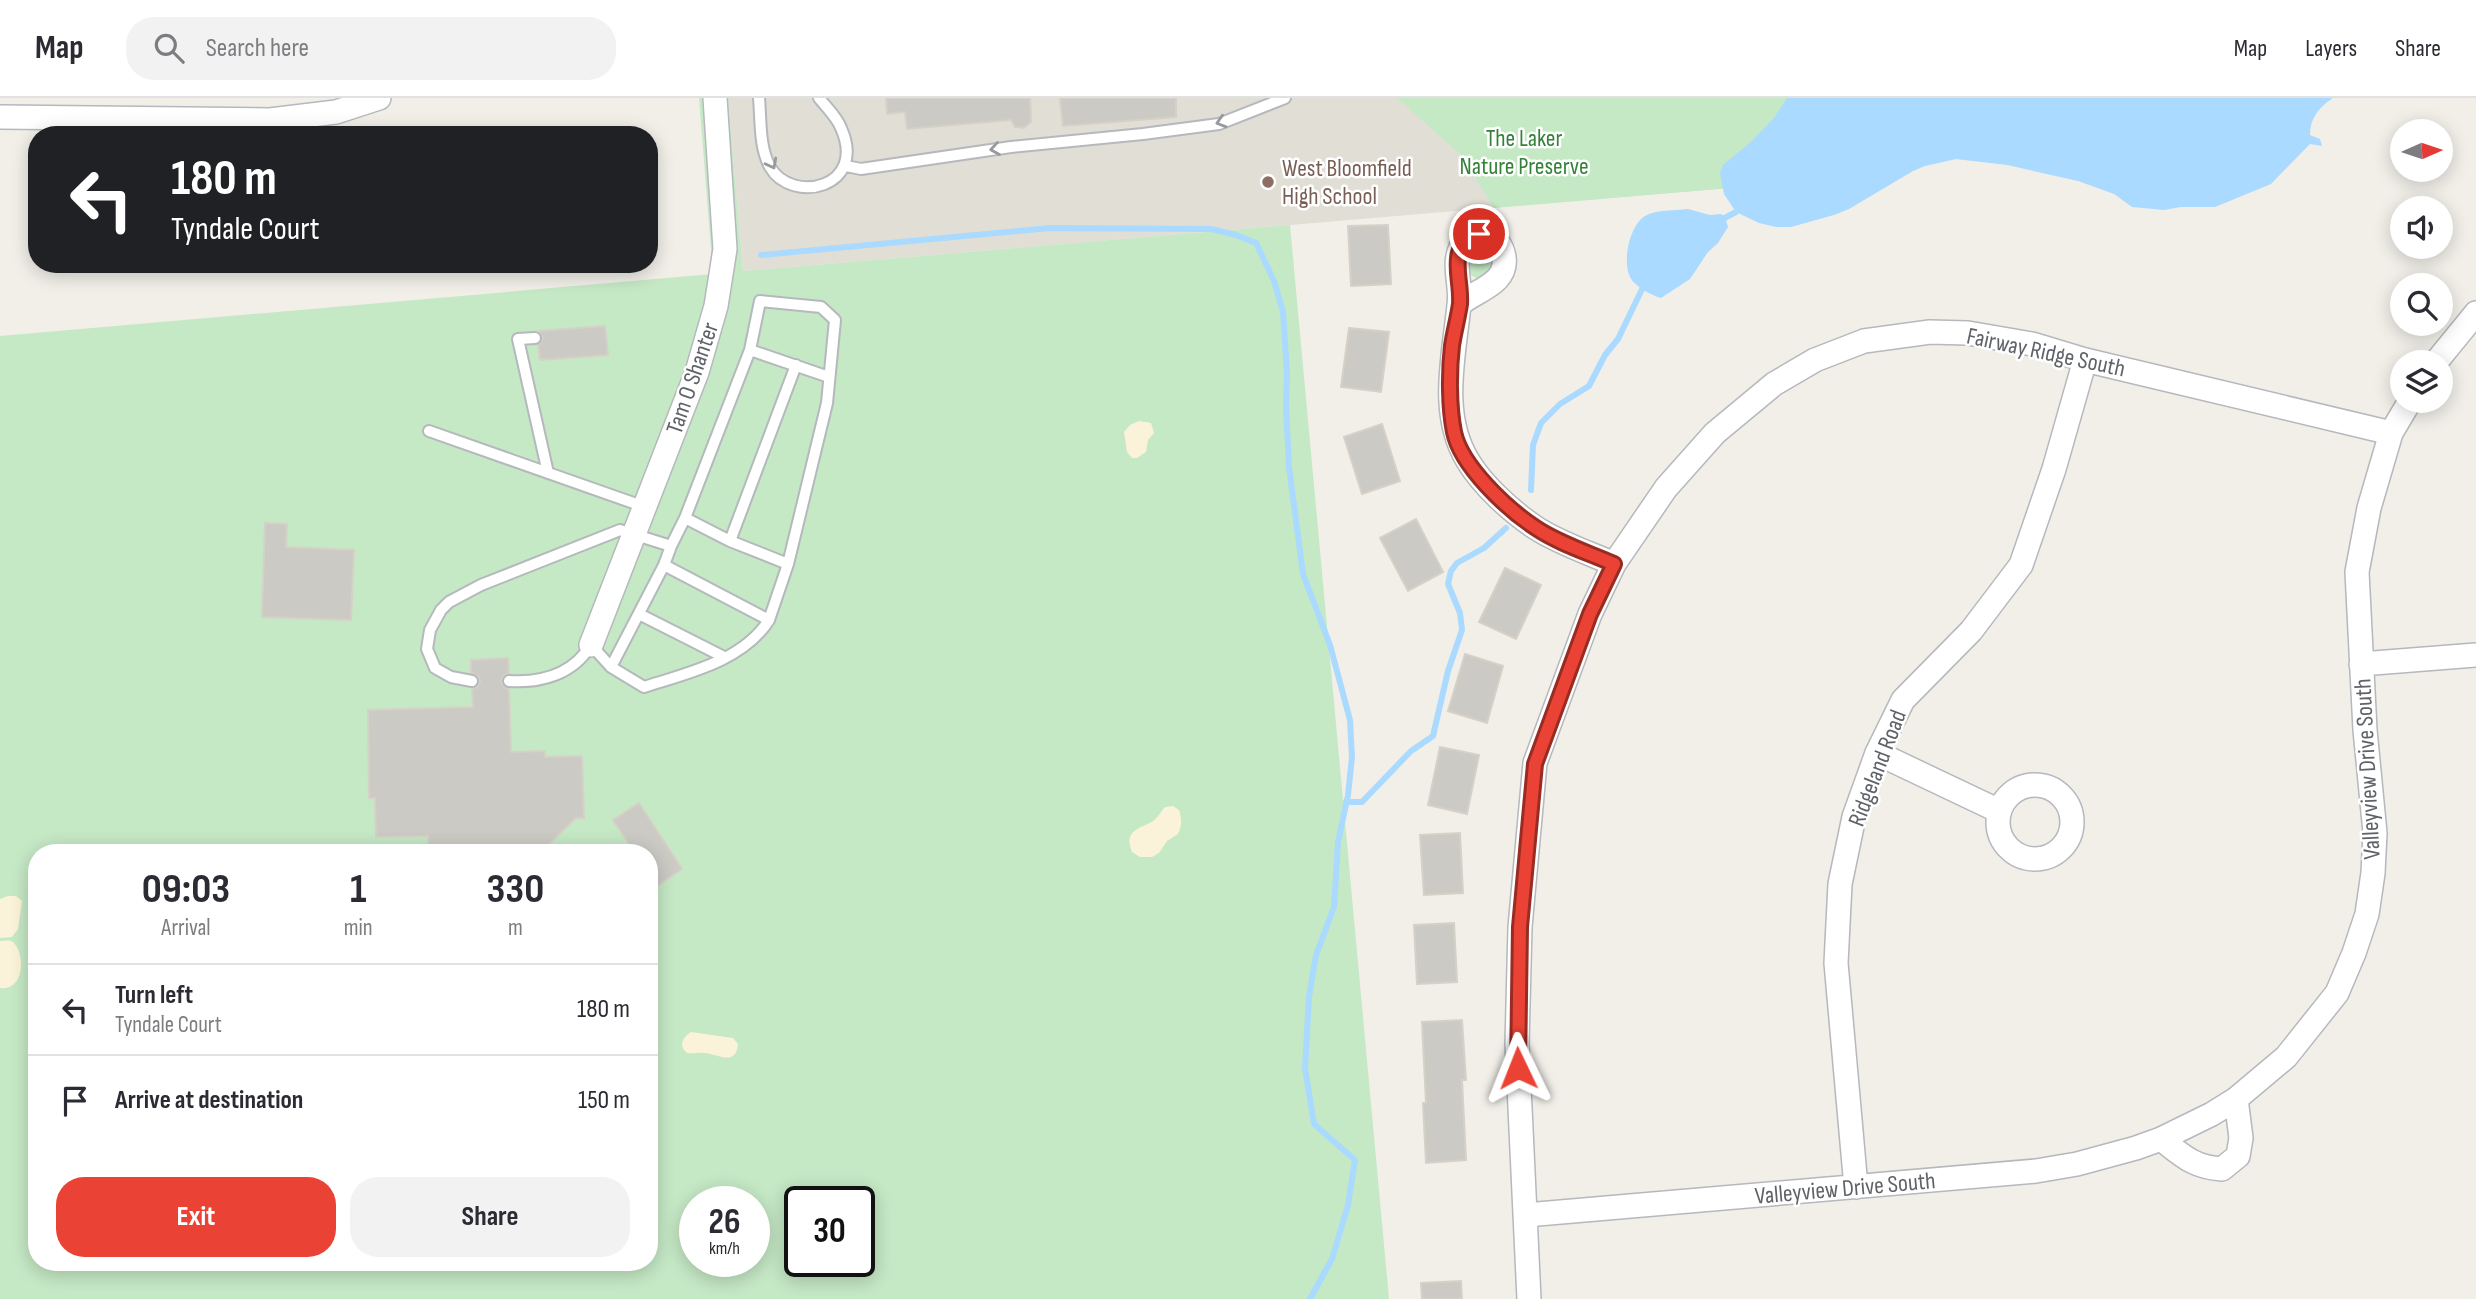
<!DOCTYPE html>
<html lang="en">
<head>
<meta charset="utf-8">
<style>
	body { margin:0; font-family:"Sofia Sans Condensed",sans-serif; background:#f2f2f3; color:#2b2b33; height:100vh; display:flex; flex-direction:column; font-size:26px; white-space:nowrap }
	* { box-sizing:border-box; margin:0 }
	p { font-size:23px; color:#7c7c81 }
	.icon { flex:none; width:38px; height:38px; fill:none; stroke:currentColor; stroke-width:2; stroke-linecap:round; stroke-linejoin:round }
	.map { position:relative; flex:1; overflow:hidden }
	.side { position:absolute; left:28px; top:746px; width:630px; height:427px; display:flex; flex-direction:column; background:#fff; border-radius:28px; box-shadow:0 4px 18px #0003 }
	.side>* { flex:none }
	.guide { position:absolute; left:28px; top:28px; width:630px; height:147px; border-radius:28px; box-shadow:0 4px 18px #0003; background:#202124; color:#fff; overflow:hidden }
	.needle { width:46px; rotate:87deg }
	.fabs { position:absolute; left:2390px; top:21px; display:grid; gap:14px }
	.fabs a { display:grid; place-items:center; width:63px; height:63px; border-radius:50%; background:#fff; box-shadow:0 4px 18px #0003; font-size:35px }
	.speed { position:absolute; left:679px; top:1088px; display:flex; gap:14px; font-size:35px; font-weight:700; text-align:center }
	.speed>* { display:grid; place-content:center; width:91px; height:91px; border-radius:50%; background:#fff; box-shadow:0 4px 18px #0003; line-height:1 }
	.speed small { font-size:18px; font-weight:400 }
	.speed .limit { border:4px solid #111; border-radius:10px; background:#fff; color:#111 }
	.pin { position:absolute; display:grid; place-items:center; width:60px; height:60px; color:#fff; margin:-30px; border:4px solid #fff; border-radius:50%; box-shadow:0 2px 7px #0007 }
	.me { position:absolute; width:77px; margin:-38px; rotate:358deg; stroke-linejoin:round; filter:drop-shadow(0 0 5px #0008) }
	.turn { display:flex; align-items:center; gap:24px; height:147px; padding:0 28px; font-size:32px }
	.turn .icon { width:91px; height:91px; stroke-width:2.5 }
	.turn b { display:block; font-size:49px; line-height:60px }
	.eta { display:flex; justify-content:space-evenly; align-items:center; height:119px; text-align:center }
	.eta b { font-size:42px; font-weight:700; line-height:49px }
	.primary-button { display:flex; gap:14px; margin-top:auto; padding:14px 28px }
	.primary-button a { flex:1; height:80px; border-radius:28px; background:#ea4335; color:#fff; font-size:28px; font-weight:700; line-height:80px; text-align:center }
	.primary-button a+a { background:#f2f2f3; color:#2b2b33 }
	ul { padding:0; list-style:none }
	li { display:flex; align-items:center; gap:21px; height:91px; padding:0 28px; border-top:2px solid #e1e1e2 }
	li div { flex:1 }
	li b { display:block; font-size:26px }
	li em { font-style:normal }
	header { display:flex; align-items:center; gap:42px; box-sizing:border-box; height:98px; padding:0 35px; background:#fff; border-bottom:2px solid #e1e1e2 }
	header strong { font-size:33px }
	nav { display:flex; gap:38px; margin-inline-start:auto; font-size:24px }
	.search { width:490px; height:63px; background:#f2f2f3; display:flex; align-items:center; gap:18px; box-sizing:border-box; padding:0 24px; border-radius:28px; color:#7c7c81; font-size:26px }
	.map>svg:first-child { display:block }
</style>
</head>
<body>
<header>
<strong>Map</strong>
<div class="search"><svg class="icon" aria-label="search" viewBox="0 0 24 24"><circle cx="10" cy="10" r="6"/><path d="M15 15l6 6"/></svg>Search here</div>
<nav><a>Map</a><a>Layers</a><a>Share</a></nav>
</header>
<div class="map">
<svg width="2476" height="1201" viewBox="0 0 2476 1201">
	<rect width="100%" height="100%" fill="#f1efe8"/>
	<path fill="#e1ded6" d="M728 0H1878L1884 77 743 173Z"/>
	<path fill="#c5e8c5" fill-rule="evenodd" d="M699 0H728L743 173 1290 127 1389 1201H0V238L713 176ZM37 754H649V1164H37ZM695 1104H754V1164H695ZM800 1104H859V1164H800Z
		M1397 0H1878L1884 77 1494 110 1461 57Z
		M1464 164a16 16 0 1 1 32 0a16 16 0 1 1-32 0Z"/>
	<path fill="#fbf3d9" d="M1139 323 1151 325 1154 335 1148 342 1146 354 1137 360H1132L1127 354 1124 334 1130 327Z
		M1173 708 1179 712C1182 720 1182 729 1178 736L1167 743 1159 755 1152 759H1140L1132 754C1123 732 1140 731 1153 723 1158 720 1161 713 1165 709Z
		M8 798H16L22 803 18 831 12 839 0 840V801Z
		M0 843C3 843 9 842 11 843 24 848 28 893 0 890Z
		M691 934 733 940 738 946C736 969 718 956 705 955 700 954 693 956 687 955 678 948 683 939 691 934Z"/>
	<path fill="#aadaff" d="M1787 0H2333C2319 9 2310 20 2310 37L2320 41 2322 48 2310 46 2271 86 2215 109H2181L2164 112 2132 109 2114 96 2078 83 2007 67 1956 61 1925 68 1913 73 1849 111 1834 117 1791 129H1776L1759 125 1736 114 1724 96 1720 75 1723 67 1751 44 1774 20Z
		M1688 111 1710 117 1721 116 1725 119 1728 129 1718 145 1708 154 1690 181 1661 200C1651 197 1635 189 1630 179 1622 163 1630 127 1645 118 1657 111 1674 113 1688 111Z"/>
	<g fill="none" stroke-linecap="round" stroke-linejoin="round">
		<path stroke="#aadaff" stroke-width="6" d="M1719 123 1736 114
			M761 157 1050 130 1211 131 1236 137 1256 145 1274 183 1283 214 1287 275 1286 309 1289 369 1303 476 1330 547 1350 622 1352 659 1348 697 1338 744 1334 809 1316 857 1309 899 1305 970 1314 1026 1355 1062 1348 1107 1332 1161 1310 1201
			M1531 392 1533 347 1541 325 1560 306 1589 288 1605 257 1618 241 1645 185
			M1346 704H1362L1411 653 1433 638 1448 573 1462 532 1460 515 1448 486 1451 473 1457 465 1484 450 1506 430"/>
	</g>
	<path fill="#cccac5" stroke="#d6d1c6" stroke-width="2" d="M886 0H1030L1031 24 1024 30 1015 29 1011 22 907 31 905 14 887 16Z
		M1060 0H1176V19L1063 28Z
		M1388 127 1391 186 1351 188 1348 128Z
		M605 228 608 257 540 262 538 247 543 240 539 233Z
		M1349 230 1389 234 1381 294 1341 289Z
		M1382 326 1400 383 1362 396 1344 339Z
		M1416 421 1443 474 1408 493 1380 440Z
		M265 425 287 426 286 449 354 452 351 522 262 519Z
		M1505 470 1541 487 1516 541 1479 524Z
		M1465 556 1503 568 1487 625 1448 613Z
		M508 560 509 575 503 578 501 584 504 589 509 591 511 654 545 653V659L582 658 584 720H576L541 754H433L428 750V738L376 739 375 700H369L368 612 473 609 472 591 477 589 480 584 478 578 471 575V562Z
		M1440 649 1479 657 1467 716 1428 707Z
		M639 705 682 771 657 788 649 776V754H634L613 722Z
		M1460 735 1463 795 1424 797 1420 737Z
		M1454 825 1457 884 1417 886 1414 827Z
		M1462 922 1466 982H1462L1466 1062 1426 1065 1423 1005H1426L1422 924Z
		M1461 1183 1462 1201H1422L1421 1185Z"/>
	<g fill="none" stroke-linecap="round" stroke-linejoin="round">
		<defs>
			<path id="lane" d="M759 0C761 22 759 49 770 69 792 107 868 90 841 30 837 19 826 9 819 0
				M846 68 861 71 1011 49 1143 36 1219 26 1285 0
				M535 240 518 241 548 375
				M750 252 829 279
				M429 333 645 409
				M685 420 730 443
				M671 448 685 420 750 252 760 203 821 209 835 222 827 305 788 466 769 522
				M788 466 730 443 796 267
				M639 516 724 559
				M611 569 664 467
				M472 583 451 579 435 570 427 551 430 532 441 512 449 504 481 487 620 432 671 448 664 467 769 522C743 563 688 575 644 589L611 569 591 547C573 576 542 585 509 583"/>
			<path id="street" d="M0 19 270 22 336 14 379 0
				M1460 206C1476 192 1508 186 1504 159 1502 147 1497 143 1488 136 1478 136 1466 139 1461 149 1452 167 1462 188 1459 207 1454 258 1439 316 1468 363 1483 388 1512 414 1536 430 1559 445 1589 455 1614 466
				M2436 264 2476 215
				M591 547 697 274 716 208 725 151 715 0
				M2361 566 2476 557
				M1877 655 1999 713
				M1998 724a37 37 0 1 1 74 0a37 37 0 1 1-74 0Z
				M2161 1041C2183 1058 2193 1069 2222 1071L2238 1058 2241 1040 2236 1001
				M1856 1089 1836 865 1840 786 1854 719 1877 655 1903 602 1971 533 2021 467 2054 371 2085 262
				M1526 1117 2036 1073 2077 1066 2136 1050 2161 1041 2212 1016 2236 1001 2286 959 2337 895 2354 855 2367 816 2373 775 2375 735 2365 632 2357 474 2369 410 2391 335 2410 303
				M1529 1201 1517 946 1520 829 1535 665 1590 516 1614 466 1666 390 1715 335 1774 286 1815 262 1864 243 1930 234 1968 235 2032 246 2085 262 2391 335"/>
		</defs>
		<use href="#lane" stroke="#b5b8bc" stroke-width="14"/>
		<use href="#street" stroke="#b5b8bc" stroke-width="26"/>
		<use href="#lane" stroke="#fff" stroke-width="10"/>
		<use href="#street" stroke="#fff" stroke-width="23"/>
	</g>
	<defs><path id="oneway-chevron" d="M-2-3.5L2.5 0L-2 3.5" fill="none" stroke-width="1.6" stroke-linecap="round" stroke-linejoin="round" transform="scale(1.75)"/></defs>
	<g stroke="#979a9d">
		<use href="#oneway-chevron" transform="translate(1221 24) rotate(163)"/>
		<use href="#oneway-chevron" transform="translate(995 51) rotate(171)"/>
		<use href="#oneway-chevron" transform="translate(772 66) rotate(62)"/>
	</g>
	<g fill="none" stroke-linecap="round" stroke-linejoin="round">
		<defs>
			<path id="route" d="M1479 136C1445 149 1462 178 1460 206 1458 220 1454 234 1452 248 1449 273 1449 309 1454 334 1461 368 1507 411 1536 430 1558 445 1589 455 1614 466L1590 516 1535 666 1520 829 1518 970"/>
		</defs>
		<use href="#route" stroke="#982c22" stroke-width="18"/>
		<use href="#route" stroke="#ea4335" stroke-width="12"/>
	</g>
	<circle fill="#8d6e63" stroke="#fff" stroke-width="2.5" cx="1268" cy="84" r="7"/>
	<g text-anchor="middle" stroke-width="5" stroke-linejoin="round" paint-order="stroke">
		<g font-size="24" fill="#348238" stroke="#fff">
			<text x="1524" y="48">The Laker<tspan x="1524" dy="28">Nature Preserve</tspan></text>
		</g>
		<g font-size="24" fill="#785e54" stroke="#fff" text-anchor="start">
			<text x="1282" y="78">West Bloomfield<tspan x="1282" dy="28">High School</tspan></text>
		</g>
		<g font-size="24" fill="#5f6368" stroke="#fff">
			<text transform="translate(2046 254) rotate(12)" y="8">Fairway Ridge South</text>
			<text transform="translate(692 280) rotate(-71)" y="8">Tam O Shanter</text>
			<text transform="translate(1877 670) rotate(-69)" y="8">Ridgeland Road</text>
			<text transform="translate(2367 671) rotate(-93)" y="8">Valleyview Drive South</text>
			<text transform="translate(1845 1090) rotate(-5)" y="8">Valleyview Drive South</text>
		</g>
	</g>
</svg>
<div class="fabs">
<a><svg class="needle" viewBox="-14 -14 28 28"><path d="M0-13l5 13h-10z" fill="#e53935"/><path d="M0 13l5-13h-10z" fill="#7c7c81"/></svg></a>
<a><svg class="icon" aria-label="sound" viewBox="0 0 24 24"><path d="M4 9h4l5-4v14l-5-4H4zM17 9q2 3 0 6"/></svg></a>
<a><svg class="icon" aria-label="search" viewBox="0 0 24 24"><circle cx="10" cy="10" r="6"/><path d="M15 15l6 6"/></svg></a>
<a><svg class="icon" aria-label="layers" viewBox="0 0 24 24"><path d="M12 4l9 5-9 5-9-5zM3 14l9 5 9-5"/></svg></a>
</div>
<div class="speed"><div>26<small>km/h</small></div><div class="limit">30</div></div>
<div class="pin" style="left:1479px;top:136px;background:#d93025"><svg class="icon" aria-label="arrive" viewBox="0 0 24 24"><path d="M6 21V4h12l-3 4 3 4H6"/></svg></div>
<svg class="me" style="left:1518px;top:970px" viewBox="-20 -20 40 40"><path d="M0-17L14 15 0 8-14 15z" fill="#ea4335" stroke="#fff" stroke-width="4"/></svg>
<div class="guide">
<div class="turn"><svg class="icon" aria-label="left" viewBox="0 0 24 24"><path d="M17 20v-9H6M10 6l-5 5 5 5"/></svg><div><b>180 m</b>Tyndale Court</div></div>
</div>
<section class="side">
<div class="eta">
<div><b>09:03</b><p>Arrival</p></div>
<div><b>1</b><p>min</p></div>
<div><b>330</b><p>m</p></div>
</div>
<ul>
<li><svg class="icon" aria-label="left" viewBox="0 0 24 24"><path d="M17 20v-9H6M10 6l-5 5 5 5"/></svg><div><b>Turn left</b><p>Tyndale Court</p></div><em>180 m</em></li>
<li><svg class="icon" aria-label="arrive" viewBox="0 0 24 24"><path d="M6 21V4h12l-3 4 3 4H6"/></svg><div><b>Arrive at destination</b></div><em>150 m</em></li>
</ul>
<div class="primary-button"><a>Exit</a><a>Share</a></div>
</section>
</div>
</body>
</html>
